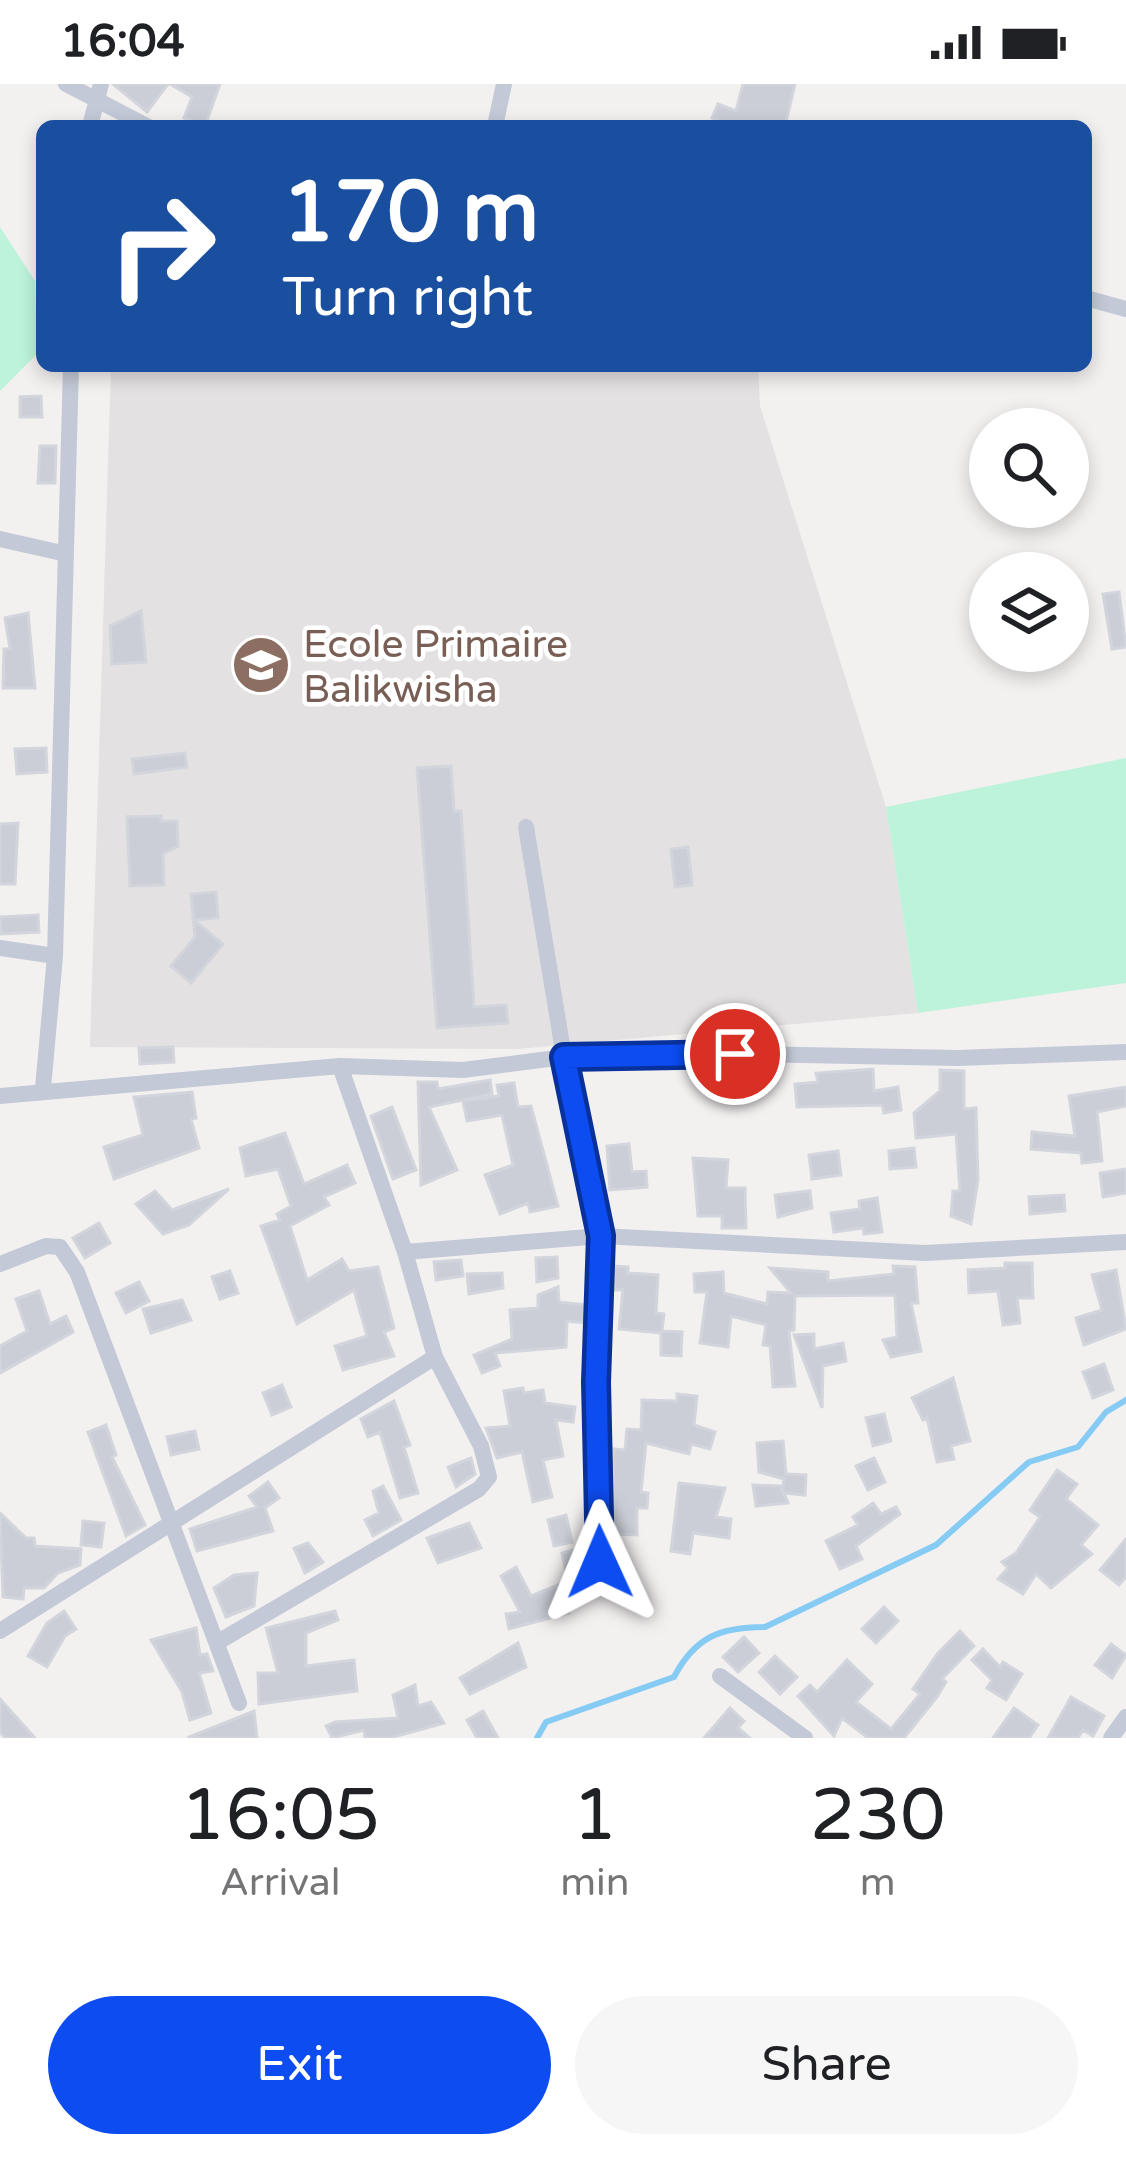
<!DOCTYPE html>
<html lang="en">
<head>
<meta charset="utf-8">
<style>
	body { margin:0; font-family:"Varela Round",sans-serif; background:#f6f6f6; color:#202124; height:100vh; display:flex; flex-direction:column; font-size:45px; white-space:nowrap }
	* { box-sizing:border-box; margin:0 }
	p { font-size:39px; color:#757577 }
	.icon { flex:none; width:66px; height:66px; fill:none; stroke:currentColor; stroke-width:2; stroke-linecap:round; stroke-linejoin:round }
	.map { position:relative; height:1654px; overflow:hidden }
	.side { display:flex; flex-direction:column; background:#fff; flex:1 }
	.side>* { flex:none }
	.hud { position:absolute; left:36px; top:36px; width:1056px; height:252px; border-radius:18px; box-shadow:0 6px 18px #0003; background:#1a4fa0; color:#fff; overflow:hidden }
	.fabs { position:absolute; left:969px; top:324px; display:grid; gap:24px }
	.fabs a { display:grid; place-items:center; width:120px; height:120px; border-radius:50%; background:#fff; box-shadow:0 6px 18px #0003; font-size:60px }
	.pin { position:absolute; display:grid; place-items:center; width:102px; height:102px; color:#fff; margin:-51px; border:6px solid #fff; border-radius:50%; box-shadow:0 3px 12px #0007 }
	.me { position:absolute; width:132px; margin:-66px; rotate:359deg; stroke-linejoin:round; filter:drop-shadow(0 0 9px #0008) }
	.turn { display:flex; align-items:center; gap:42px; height:252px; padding:0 48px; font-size:54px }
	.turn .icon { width:156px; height:156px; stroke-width:2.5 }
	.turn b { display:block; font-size:84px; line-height:102px }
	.eta { display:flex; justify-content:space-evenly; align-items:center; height:204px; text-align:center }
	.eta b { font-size:72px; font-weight:600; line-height:84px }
	.button { display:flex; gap:24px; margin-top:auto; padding:24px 48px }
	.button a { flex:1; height:138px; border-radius:72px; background:#0c4cf0; color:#fff; font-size:48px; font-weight:600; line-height:138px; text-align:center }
	.button a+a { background:#f6f6f6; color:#202124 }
	.status { display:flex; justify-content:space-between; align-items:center; height:84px; padding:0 60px; background:#fff; direction:ltr }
	.status svg { height:33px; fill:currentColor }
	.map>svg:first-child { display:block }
</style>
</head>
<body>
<div class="status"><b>16:04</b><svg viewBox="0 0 49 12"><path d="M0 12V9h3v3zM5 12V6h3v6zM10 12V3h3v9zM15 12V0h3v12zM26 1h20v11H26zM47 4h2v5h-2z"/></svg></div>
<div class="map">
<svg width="1126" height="1654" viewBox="0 0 1126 1654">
	<rect width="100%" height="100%" fill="#f3f0f0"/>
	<path fill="#e4e1e2" d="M111 282H758L760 322 886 723 918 929 518 965 90 963Z"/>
	<path fill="#bcf3da" d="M0 143 35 197 37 270 0 307Z
		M1126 674V899L918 929 886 723Z"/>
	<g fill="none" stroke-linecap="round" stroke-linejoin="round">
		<path stroke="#86cbf3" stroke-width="6" d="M537 1654 546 1638 674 1593C695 1553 720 1543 765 1543L936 1461 1029 1378 1078 1363 1106 1328 1126 1316"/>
	</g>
	<path fill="#cbced6" stroke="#d3d5dc" stroke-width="3" d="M113 0H168L147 28Z
		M170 0H220L205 42 184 34 192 13Z
		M743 0H795L785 42H732L712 34 718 20 736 27Z
		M41 312 42 333H20V313Z
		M40 362H56L55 399H38Z
		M1119 508 1126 563 1112 565 1103 510Z
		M141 527 146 578 112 580 110 542Z
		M28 529 35 604H3L4 565H10L5 534Z
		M46 664 47 688 17 690 15 665Z
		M185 669 187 683 134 690 132 675Z
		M451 682 454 727H461L474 923 506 921 508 939 437 944 417 684Z
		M161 732V737H177L178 762 163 770 164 801 130 802 127 733Z
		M18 739 15 800H0V740Z
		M688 763 692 801 675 803 671 765Z
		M216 808 218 834 194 836 223 860 191 899 171 882 195 853 191 810Z
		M38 831 39 848 1 850 0 833Z
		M173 963 174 978 140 980 139 964Z
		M873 985 874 1007 898 1003 901 1026 884 1029 882 1021 797 1023 795 1000 818 998 816 989Z
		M940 986 964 987V1025L976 1024 978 1096 971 1140 951 1132 953 1107H960L956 1050 916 1054 914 1029 940 1007Z
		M490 996 492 1010 429 1023 457 1086 421 1101 418 998H437L438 1005Z
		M514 999 518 1023 531 1022 558 1122 530 1128 528 1119 500 1130 485 1091 513 1081 502 1031 467 1037 463 1017 499 1012 497 1001Z
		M1126 1003V1022L1097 1028 1102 1077 1082 1079 1081 1069 1031 1065 1032 1048 1075 1052 1069 1012Z
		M192 1008 196 1034 191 1035 199 1064 114 1095 104 1063 143 1051 134 1013Z
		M392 1023 416 1086 393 1095 371 1032Z
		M285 1049 304 1100 347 1081 355 1099 324 1113 329 1121 290 1142 307 1196 342 1175 349 1187 378 1183 394 1244 384 1248 394 1272 343 1286 335 1262 367 1252 354 1206 297 1240 261 1142 280 1136 277 1130 291 1122 278 1085 246 1092 240 1064Z
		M629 1060 632 1088 646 1087 647 1103 610 1106 607 1062Z
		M914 1064 916 1083 890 1085 889 1067Z
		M838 1067 841 1091 812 1095 809 1071Z
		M693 1074 728 1076 726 1104H745L746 1144H722V1132H698Z
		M1126 1085V1109L1103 1113 1100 1089Z
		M229 1105 189 1141 163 1150 136 1120 155 1107 172 1126Z
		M810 1107 812 1124 778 1133 775 1111Z
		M1064 1111 1065 1127 1030 1130 1029 1113Z
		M877 1114 882 1148 864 1150 863 1144 834 1148 831 1129 860 1125 859 1117Z
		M99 1139 110 1159 85 1174 73 1154Z
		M557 1173 558 1194 537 1198 536 1174Z
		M461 1176 463 1192 436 1196 434 1178Z
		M1005 1179H1032L1033 1214H1017L1020 1239 1003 1241 998 1207 969 1209 968 1186 1005 1184Z
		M614 1182 628 1183V1189L658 1191 656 1229 664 1230 662 1247 682 1248 681 1272 661 1271V1249L619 1245 623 1206H614Z
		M893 1182 915 1183 918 1219H911L921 1267 891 1273 883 1256 897 1253 895 1211 795 1212 794 1246 789 1247 795 1302 773 1303 770 1262 763 1261 766 1241 731 1232 728 1263 700 1259 707 1208H695L694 1190 723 1188 724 1209 767 1220 768 1208 791 1209 770 1184 828 1188V1197L894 1190Z
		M1116 1186 1126 1245 1084 1261 1076 1234 1102 1226 1092 1191Z
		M230 1187 238 1209 220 1215 212 1193Z
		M502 1189 503 1204 469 1210 467 1190Z
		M139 1198 149 1217 126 1229 116 1209Z
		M558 1203 559 1218 588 1221 587 1239 567 1237 566 1263 495 1269 500 1282 482 1289 474 1271 512 1255 510 1226 538 1224V1211Z
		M39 1207 50 1240 66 1232 73 1248 0 1289V1262L27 1247 16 1215Z
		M182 1216 191 1236 151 1249 143 1225Z
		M814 1250V1265L843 1259 846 1277 823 1282 822 1324 794 1251Z
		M1104 1280 1113 1306 1093 1314 1083 1288Z
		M953 1294 970 1357 951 1362 954 1375 937 1378 927 1334 923 1336 912 1314Z
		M282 1301 291 1323 272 1331 263 1309Z
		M523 1304 524 1309 543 1306 545 1319 575 1323 573 1338 556 1336 563 1372 543 1376 552 1413 533 1418 522 1368 497 1374 486 1344 510 1342 504 1307Z
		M677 1310 697 1312 694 1341 715 1348 710 1365 691 1360 689 1370 646 1359 641 1408 648 1409 647 1424H637V1451L613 1450V1365L625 1366 627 1345 641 1346 642 1316 677 1317Z
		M394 1317 410 1361 404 1363 418 1409 400 1414 380 1348 368 1353 361 1335Z
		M884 1330 891 1357 873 1362 866 1334Z
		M106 1341 116 1371 112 1373 145 1441 126 1452 88 1348Z
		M195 1347 199 1365 171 1371 167 1353Z
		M783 1357 786 1390 806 1391 805 1411 784 1409 788 1419 756 1422 753 1401 780 1402 782 1407 784 1395 759 1388 757 1359Z
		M471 1374 475 1390 456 1403 448 1383Z
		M874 1374 885 1398 868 1406 856 1382Z
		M1057 1386 1077 1400 1066 1415 1098 1441 1081 1461 1092 1470 1051 1504 1036 1490 1023 1510 998 1495 1008 1484 1002 1478 1016 1469 1040 1433 1030 1426Z
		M268 1398 279 1414 265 1424 273 1447 197 1467 190 1445 257 1423 249 1412Z
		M679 1399 725 1404 716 1433 731 1435 729 1454 693 1449 690 1470 671 1467Z
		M383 1402 401 1436 373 1452 365 1436 379 1429 373 1407Z
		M873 1419 881 1430 896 1423 900 1430 856 1462 862 1475 840 1485 826 1457 858 1441 853 1433Z
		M0 1429 26 1454H34L35 1462 81 1465 80 1481 58 1489 44 1504H24L23 1515 3 1513Z
		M566 1431 572 1458 554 1462 548 1436Z
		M83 1437 104 1439 101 1463 81 1461Z
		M469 1439 481 1464 438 1479 427 1454Z
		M1126 1455V1493L1119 1501 1100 1486Z
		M308 1459 323 1478 305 1489 294 1464Z
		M580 1464 588 1496 569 1500 562 1469Z
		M516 1483 531 1512 558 1501 569 1529 509 1545 506 1530 520 1528 501 1492Z
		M257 1489 254 1522 226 1533 214 1504 234 1491Z
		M884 1523 898 1537 876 1559 862 1545Z
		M64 1527 76 1545 65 1552 47 1583 28 1572 47 1539Z
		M335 1527 338 1536 306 1549V1582L354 1576 357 1607 259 1620 258 1589H278L266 1544Z
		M196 1544 200 1571 207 1570 213 1587 199 1589 211 1629 190 1636 182 1608 151 1556Z
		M960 1547 974 1562 942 1595 946 1598 937 1613 904 1654H868L842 1634 834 1652 798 1612 810 1601 817 1608 847 1576 872 1600 856 1618 891 1645 920 1610 913 1605 938 1569Z
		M744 1553 759 1569 738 1588 723 1573Z
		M518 1559 526 1583 470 1610 460 1594Z
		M1111 1560 1126 1571 1112 1594 1095 1581Z
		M983 1565 1000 1583 1003 1578 1022 1590 1006 1616 987 1604 992 1596 972 1576Z
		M775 1572 797 1593 780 1610 759 1588Z
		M415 1601 418 1622 431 1618 444 1639 390 1654H365L364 1646 332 1654 326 1642 335 1638 398 1634 393 1611Z
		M1071 1613 1104 1632 1093 1652 1083 1646 1078 1654H1048Z
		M0 1615 35 1654H5L0 1648Z
		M730 1624 744 1637 738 1644 750 1654H704Z
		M1014 1624 1038 1641 1029 1654H993Z
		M254 1627 257 1654H189V1653Z
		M483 1627 498 1654H477L467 1636Z"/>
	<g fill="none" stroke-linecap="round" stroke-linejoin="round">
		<path stroke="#c3c9d6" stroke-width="16" d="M66 0 147 42
			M90 42 101 0
			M495 42 504 0
			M1086 214 1126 225
			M0 455 62 469
			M526 743 564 973 601 1152 600 1478
			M0 864 55 872
			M43 1004 55 872 71 282
			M0 1012 340 982 463 986 564 973 688 969 958 974 1126 968
			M405 1168 601 1152 925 1169 1126 1158
			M0 1180 46 1162 60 1163 77 1188 239 1619
			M0 1547 435 1273
			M218 1558 479 1405 489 1393 481 1362 435 1273 405 1168 340 982
			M720 1592 805 1654
			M1111 1654 1126 1633"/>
	</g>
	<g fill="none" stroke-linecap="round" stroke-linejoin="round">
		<defs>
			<path id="route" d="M600 1478 596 1298 601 1152 564 973 735 970"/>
		</defs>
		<use href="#route" stroke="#08319c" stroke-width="30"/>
		<use href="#route" stroke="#0c4cf0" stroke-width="21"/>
	</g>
	<defs>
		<symbol id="school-disc" viewBox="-11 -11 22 22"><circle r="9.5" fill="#8d6e63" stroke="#fff"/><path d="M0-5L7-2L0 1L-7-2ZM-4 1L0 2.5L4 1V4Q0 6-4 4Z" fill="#fff"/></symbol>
	</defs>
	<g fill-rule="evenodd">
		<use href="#school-disc" x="228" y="548" width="66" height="66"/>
	</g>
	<g text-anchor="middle" stroke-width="9" stroke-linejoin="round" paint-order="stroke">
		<g font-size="39" fill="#785e54" stroke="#fff" text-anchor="start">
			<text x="303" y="573">Ecole Primaire<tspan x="303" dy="45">Balikwisha</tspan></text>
		</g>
	</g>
</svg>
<div class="fabs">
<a><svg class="icon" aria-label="search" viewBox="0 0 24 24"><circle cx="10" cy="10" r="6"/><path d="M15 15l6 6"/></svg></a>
<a><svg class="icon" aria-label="layers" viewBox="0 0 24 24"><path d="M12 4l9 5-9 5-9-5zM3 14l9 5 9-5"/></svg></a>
</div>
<div class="pin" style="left:735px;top:970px;background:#d93025"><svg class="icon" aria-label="arrive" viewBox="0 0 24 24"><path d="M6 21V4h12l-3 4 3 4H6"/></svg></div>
<svg class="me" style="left:600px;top:1478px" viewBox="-20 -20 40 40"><path d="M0-17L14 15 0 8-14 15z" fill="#0c4cf0" stroke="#fff" stroke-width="4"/></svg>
<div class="hud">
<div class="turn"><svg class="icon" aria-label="right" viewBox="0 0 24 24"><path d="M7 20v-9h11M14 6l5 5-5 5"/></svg><div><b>170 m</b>Turn right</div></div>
</div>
</div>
<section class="side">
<div class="eta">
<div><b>16:05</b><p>Arrival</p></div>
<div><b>1</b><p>min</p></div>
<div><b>230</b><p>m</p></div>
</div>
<div class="button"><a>Exit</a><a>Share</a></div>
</section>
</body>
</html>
